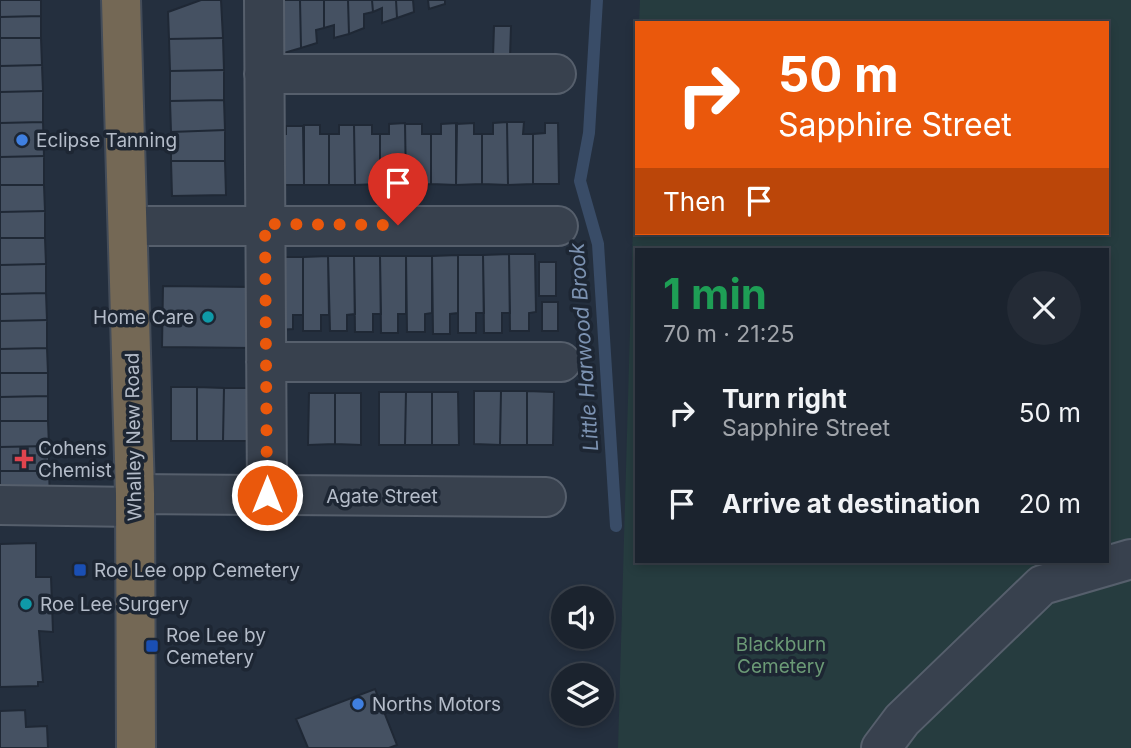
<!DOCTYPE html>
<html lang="en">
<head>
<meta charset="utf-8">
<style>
	body { margin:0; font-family:Inter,sans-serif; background:#242b36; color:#f1f3f6; height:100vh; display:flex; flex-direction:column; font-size:26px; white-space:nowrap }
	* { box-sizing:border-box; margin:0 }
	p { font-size:23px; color:#a0a4aa }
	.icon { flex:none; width:38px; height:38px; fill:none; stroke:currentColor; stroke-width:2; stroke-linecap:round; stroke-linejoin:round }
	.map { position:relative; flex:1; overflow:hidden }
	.drawer { position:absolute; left:635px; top:248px; width:474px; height:315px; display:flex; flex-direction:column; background:#1b232e; border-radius:0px; box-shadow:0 4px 10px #0003,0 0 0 2px #39404a }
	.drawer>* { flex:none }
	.banner { position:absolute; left:635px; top:21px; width:474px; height:214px; border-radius:0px; box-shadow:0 4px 10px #0003,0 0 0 2px #39404a; background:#ea580c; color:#fff; overflow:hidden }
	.controls { position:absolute; left:551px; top:586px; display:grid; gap:14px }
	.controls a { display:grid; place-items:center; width:63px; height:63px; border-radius:50%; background:#1b232e; box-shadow:0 4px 10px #0003,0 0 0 2px #39404a; font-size:35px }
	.pin { position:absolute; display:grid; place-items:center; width:60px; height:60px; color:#fff; margin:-72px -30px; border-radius:50% 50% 50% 0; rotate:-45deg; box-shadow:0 0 7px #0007 }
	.pin .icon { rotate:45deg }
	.me { position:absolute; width:77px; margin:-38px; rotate:0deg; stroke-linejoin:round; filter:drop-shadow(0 0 5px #0008) }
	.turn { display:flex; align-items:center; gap:24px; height:147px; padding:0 28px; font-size:32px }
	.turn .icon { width:91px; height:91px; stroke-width:2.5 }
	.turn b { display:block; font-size:49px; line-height:60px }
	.then { display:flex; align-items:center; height:66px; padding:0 28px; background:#0003; gap:14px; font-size:26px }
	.round { display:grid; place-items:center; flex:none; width:74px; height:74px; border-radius:37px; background:#242b36 }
	.head { display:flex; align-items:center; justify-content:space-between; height:119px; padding:0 28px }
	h1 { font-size:42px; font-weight:700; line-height:52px; color:#1e9e55 }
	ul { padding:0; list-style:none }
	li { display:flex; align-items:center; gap:21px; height:91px; padding:0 28px }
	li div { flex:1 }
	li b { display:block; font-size:26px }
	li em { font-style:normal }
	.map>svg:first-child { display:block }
</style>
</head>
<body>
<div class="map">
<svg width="1131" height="748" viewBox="0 0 1131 748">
	<rect width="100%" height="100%" fill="#242f3e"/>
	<path fill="#263c3f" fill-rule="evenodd" d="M640 0H1131V748H618L637 86V233H1108V23H639ZM637 250H1108V562H637Z"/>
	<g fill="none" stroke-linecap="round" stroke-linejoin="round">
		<path stroke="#394c67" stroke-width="12" d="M597 0 589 133 580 181 598 244 616 526"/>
	</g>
	<path fill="#455162" stroke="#1f2835" stroke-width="2" d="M0 0H41V16L0 17Z
		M201 0H221L223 38 169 39 168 12Z
		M275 0H300L301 48 284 53V41L276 43Z
		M300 0H324V28L316 30 317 43 301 48Z
		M324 0H348L349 34 334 38V25L324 28Z
		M348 0H372L373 12 364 14V28L349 34Z
		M372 0H396L397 18 382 23V8L373 12Z
		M396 0H413L414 12 397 18Z
		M428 0H445V4L429 9Z
		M41 16V38H0V17Z
		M494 26H511L510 57H493Z
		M0 38H41L42 65 0 66Z
		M223 38 224 70 170 71 169 39Z
		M42 65 43 91 0 92V66Z
		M224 70V100L170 101V71Z
		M43 91V122L0 123V92Z
		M224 100 225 130 171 132 170 101Z
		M43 122 44 156 0 157V123Z
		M507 122 508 185 482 184V134H493V123Z
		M507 122H524L523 134H533V184L508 185Z
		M405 123 406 185 380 184V134H389V124Z
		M457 123 456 185 431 184V134H441V124Z
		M474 123V134H482V184L456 185V124Z
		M545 123H558L559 184H533V134L545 133Z
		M405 124H422V134H431V184L406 185Z
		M304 125H320V134H329V185H304Z
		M339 125H354L355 185H329V134H339Z
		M354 125H372V134H380V184L355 185Z
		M286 126H303L304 185H278V134H286Z
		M225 130V161H171V132Z
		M44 156V185H0V157Z
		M171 161H225L226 195 172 196Z
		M0 185H44L45 211 0 212Z
		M45 211V238H0V212Z
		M0 238H45L46 264 0 265Z
		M509 254 510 313H502V333H484L483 255Z
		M509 254H535L536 312 529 313V331H510Z
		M458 255V313L450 314V334H433L432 256Z
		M458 255H483L484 313H476V333H458Z
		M328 256 329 315H321V331H303V257Z
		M328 256H354L355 314 347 315V331H330Z
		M354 256H380L381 314H373V332H355Z
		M380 256H406V314H398V333H381Z
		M406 256H432V313L425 314V332H407Z
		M277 257H303V315H293V329L278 330Z
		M539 262H556V296H539Z
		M46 264V293L0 294V265Z
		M163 286 254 287 253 348 162 347Z
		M46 293 47 320 0 321V294Z
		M542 302H558V331H542Z
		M47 320V348L0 349V321Z
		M47 348 48 373H0V349Z
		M0 373H48V396L0 397Z
		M171 387H197V441H171Z
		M197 387 224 388 223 441H197Z
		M224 388H249V441H223Z
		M474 391H501L500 445 474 444Z
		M501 391H527V445H500Z
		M527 391 554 392 553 445H527Z
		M379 392H406L405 445H379Z
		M406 392H432V445H405Z
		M432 392H458L459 445H432Z
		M309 393H335V444L308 445Z
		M335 393H361V445L335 444Z
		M48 396V421H0V397Z
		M0 421H48L49 446 0 447Z
		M49 446V471H0V447Z
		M0 471H49L50 498 0 499Z
		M36 543V577H51L53 632 39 631 43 682H38V686L0 687V544Z
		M375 689 397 745 389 748H308L296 719Z
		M25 710 26 727 47 726 48 748H0V711Z"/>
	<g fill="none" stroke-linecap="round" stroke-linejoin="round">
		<defs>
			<path id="minor" d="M264 0 267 495
				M264 74H556
				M129 226H558
				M266 362H561
				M135 494 546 497
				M0 505 135 507
				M881 748 902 720 1042 585 1131 559"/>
			<path id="highway" d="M121 0 135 494 136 748"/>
		</defs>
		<use href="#minor" stroke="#565f6c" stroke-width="42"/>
		<use href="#highway" stroke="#434c59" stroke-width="42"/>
		<use href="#minor" stroke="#38414e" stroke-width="38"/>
		<use href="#highway" stroke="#746855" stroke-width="38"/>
	</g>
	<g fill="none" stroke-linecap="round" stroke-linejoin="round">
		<path stroke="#ea580c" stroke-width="12" stroke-dasharray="0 21.6" d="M267 495 265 224 398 225"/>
	</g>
	<g fill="#3f7fe0" stroke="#1d2633" stroke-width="2.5">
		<circle cx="22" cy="140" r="7"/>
		<circle cx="358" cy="704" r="7"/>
	</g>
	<g fill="#0f9aa8" stroke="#1d2633" stroke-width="2.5">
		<circle cx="208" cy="317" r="7"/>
		<circle cx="26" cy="604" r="7"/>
	</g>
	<path fill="#e0444e" stroke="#1d2633" stroke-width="2.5" d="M20.5 448.5h7v7h7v7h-7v7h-7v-7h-7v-7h7z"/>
	<g fill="#1a4fb4" stroke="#1d2633" stroke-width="2.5">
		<rect x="73" y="563" width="14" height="14" rx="3.5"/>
		<rect x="145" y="639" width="14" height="14" rx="3.5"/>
	</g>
	<g text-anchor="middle" stroke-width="7" stroke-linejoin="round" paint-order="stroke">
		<g font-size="19" fill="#b4bcc9" stroke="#1d2633" text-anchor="start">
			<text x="36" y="147">Eclipse Tanning</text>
			<text x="194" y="324" text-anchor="end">Home Care</text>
			<text x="38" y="455">Cohens<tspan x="38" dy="22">Chemist</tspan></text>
			<text x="94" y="577">Roe Lee opp Cemetery</text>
			<text x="40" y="611">Roe Lee Surgery</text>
			<text x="166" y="642">Roe Lee by<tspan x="166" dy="22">Cemetery</tspan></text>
			<text x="372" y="711">Norths Motors</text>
		</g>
		<g font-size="19" fill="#b4bcc9" stroke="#1d2633">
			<text transform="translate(133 437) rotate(-91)" y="7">Whalley New Road</text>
			<text x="382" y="503">Agate Street</text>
		</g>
		<g font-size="19" fill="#6b9a76" stroke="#1d2633">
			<text x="781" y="651">Blackburn<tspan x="781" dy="22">Cemetery</tspan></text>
		</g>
		<g font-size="21" font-style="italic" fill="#7c92b1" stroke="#1d2633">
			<text transform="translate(584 347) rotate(-94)" y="7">Little Harwood Brook</text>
		</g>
	</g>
</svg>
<div class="controls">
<a><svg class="icon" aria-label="sound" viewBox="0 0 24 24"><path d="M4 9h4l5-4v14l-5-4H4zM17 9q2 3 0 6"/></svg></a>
<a><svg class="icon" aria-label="layers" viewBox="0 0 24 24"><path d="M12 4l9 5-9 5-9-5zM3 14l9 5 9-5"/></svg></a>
</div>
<div class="pin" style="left:398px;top:225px;background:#d93025"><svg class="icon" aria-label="arrive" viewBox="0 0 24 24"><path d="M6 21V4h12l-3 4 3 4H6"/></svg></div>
<svg class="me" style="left:267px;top:495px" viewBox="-20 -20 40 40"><circle r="17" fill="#ea580c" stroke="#fff" stroke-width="3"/><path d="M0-11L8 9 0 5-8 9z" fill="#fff"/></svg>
<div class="banner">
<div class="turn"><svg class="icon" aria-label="right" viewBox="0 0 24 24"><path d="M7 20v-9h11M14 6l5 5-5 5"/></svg><div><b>50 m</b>Sapphire Street</div></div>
<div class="then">Then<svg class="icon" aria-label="arrive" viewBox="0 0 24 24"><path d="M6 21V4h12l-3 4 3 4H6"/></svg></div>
</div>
<section class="drawer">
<div class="head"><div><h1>1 min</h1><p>70 m · 21:25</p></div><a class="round"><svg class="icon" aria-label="close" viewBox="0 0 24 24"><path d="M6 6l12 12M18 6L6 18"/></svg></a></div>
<ul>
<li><svg class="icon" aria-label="right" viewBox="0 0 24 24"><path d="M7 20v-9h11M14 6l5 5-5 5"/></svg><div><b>Turn right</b><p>Sapphire Street</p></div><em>50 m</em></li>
<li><svg class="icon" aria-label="arrive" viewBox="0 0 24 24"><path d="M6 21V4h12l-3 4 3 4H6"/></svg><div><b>Arrive at destination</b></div><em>20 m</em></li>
</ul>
</section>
</div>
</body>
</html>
